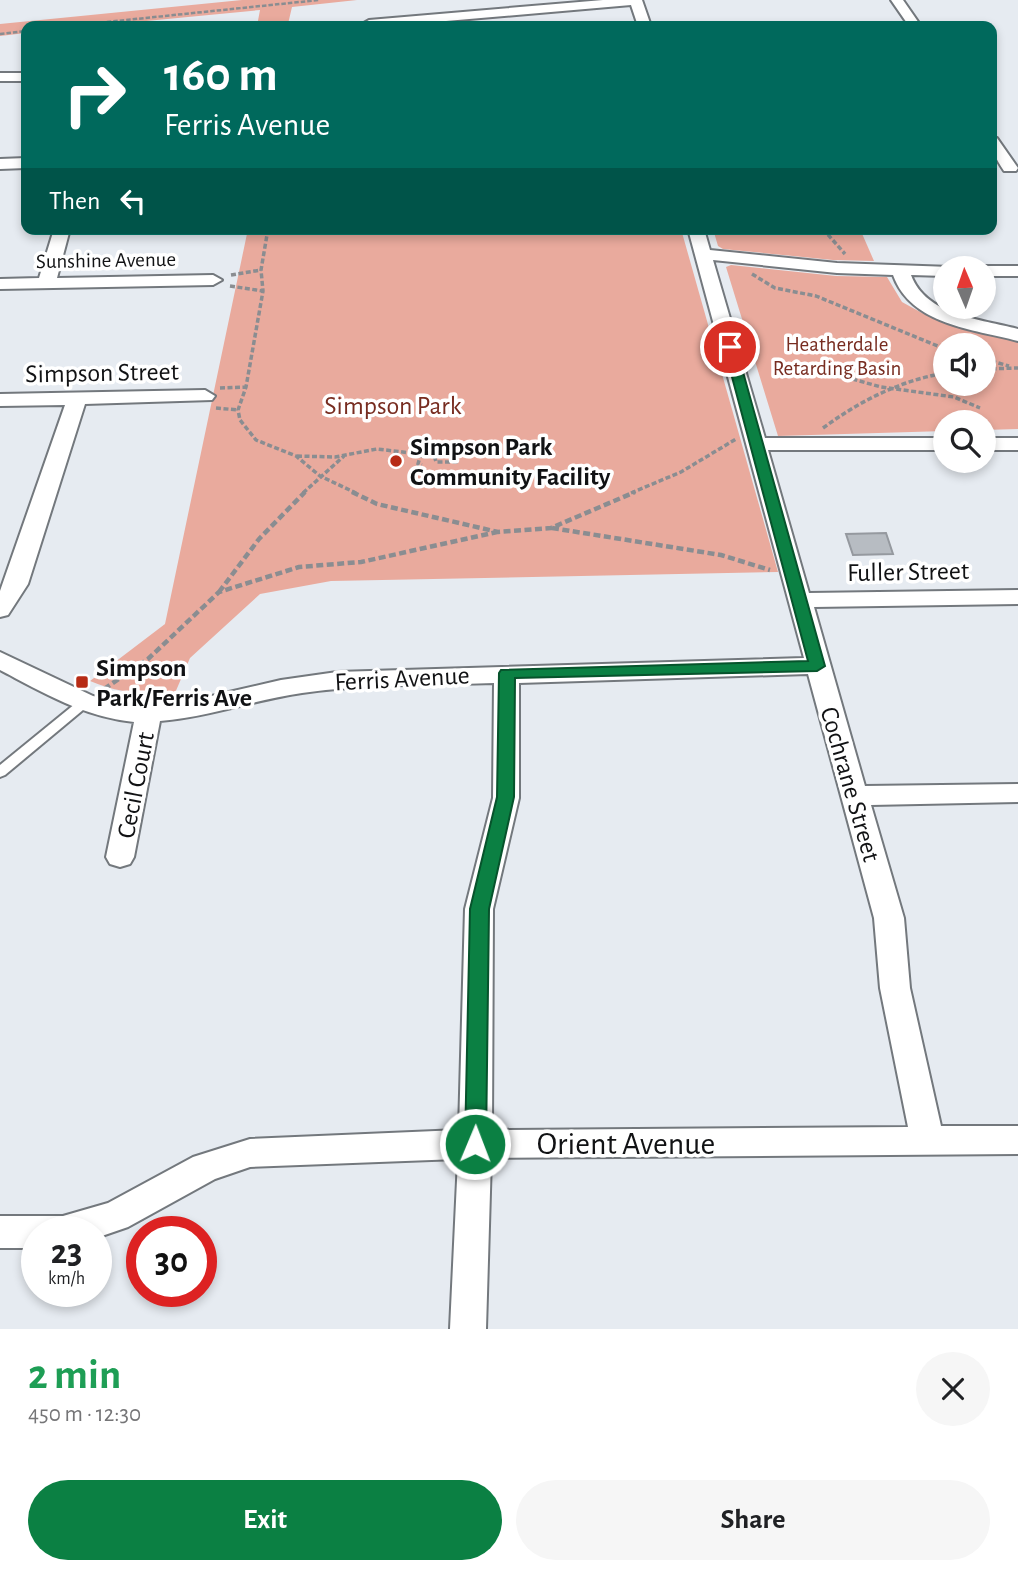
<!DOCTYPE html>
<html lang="en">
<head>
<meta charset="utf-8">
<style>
	body { margin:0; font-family:"Alegreya Sans",sans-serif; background:#f6f6f6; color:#202124; height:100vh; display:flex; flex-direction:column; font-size:26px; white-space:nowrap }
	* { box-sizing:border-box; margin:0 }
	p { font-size:23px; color:#757577 }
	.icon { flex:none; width:38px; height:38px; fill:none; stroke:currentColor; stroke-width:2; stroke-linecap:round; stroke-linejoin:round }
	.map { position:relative; height:1329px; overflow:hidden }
	.sheet { display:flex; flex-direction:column; background:#fff; flex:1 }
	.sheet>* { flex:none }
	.top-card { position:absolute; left:21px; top:21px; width:976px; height:214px; border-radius:14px; box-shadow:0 4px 10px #0003; background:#00695c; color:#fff; overflow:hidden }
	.needle { width:46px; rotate:358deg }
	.tools { position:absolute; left:933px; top:256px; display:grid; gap:14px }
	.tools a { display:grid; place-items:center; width:63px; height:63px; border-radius:50%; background:#fff; box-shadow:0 4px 10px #0003; font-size:35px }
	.speed { position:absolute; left:21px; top:1216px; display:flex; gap:14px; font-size:35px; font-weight:700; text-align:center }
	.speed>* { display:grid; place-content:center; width:91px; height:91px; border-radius:50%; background:#fff; box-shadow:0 4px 10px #0003; line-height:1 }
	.speed small { font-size:18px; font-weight:400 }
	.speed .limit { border:10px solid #d22; background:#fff; color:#111 }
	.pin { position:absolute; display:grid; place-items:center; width:60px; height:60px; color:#fff; margin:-30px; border:4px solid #fff; border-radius:50%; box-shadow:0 2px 7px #0007 }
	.me { position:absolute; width:77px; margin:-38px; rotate:1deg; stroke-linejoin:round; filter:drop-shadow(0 0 5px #0008) }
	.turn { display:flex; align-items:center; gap:24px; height:147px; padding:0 28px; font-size:32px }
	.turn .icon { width:91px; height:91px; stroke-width:2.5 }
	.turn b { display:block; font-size:49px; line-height:60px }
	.then { display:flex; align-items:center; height:66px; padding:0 28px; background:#0003; gap:14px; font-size:26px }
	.round { display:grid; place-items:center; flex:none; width:74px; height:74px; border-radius:37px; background:#f6f6f6 }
	.summary { display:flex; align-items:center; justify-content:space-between; height:119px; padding:0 28px }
	h1 { font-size:42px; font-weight:700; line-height:52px; color:#1e9e55 }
	.cta { display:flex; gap:14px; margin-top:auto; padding:14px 28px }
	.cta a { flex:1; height:80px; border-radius:42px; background:#0b8043; color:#fff; font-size:28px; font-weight:700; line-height:80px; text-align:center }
	.cta a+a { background:#f6f6f6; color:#202124 }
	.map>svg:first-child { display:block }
</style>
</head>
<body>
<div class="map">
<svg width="1018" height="1329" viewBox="0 0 1018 1329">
	<rect width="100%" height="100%" fill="#e6ebf1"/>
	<path fill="#e9aa9d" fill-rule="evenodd" d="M242 0H357L292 7 288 24 320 26H257L260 10 94 26H26V33L0 36V24Z
		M248 229H681L778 572 331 581 260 594 190 658 175 693C143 695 119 693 90 681L165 624Z
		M713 229H860L874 261 833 260 723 249 718 246Z
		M731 265 836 276 887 277 902 302 922 313 1018 342V429L984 430V422H945V431L778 436 726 267ZM945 345H984V383H945Z"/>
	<path fill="#b7bcc2" stroke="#95999f" stroke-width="2" d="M886 533 893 554 853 555 846 534Z"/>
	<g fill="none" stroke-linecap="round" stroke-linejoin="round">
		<defs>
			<path id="lane" d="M85 698 91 702 89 705 5 775 0 777V765L81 699Z"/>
			<path id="street" d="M603 0H642L651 26H638L631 5 388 26H364L362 24 369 20Z
				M891 0H903L921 26H909Z
				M0 73H26V81H0Z
				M992 137 997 138 1018 168 1016 171H1004C996 159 992 152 992 137Z
				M26 158V168L0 169V159Z
				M54 229H70L57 278 213 275 222 280 213 285 0 289V279L39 278Z
				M688 229H704L710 250 837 263 951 267 945 268V276L911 275C926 316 981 319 1018 329V341C973 329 911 325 893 275L837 273 713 260 765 438H945V450H768L809 593 1018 590V604L814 607 865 786 1018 784V802L871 805 904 918 910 988 941 1126H1018V1154L491 1158 486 1329H450L458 1159 250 1167 215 1179 128 1227 96 1238V1232H37V1248H0V1216H63L108 1203 193 1157 250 1139 459 1130 465 909 493 798 494 683C430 685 365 684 302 693 254 700 208 717 160 721L134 857 130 864 120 867 110 864 106 857 134 722C84 717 44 693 0 670V652L93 696 133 705 194 700 281 680 337 672 804 658ZM808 674 874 918 880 988 908 1127 492 1130 493 909 519 798V683Z
				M984 266H1018V276H984V268H978Z
				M205 390 215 396 212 400 85 404 28 584 8 615 0 617V591L65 405 0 406V394Z
				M984 438H1018V450H984Z"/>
		</defs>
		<use href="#lane" stroke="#73787d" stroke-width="4"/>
		<use href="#street" stroke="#73787d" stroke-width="4"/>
		<path stroke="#8a8d91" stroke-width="2.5" stroke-dasharray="4.5 2" stroke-linecap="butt" d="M68 26 319 0
			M0 34 26 31"/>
		<path stroke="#8a8d91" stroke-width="3.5" stroke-dasharray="5 2.5" stroke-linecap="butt" d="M268 229 261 270 263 291 246 387 238 410 240 420 256 440 296 456 320 476 356 493
			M823 229 845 254
			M752 274 775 288 816 296 945 349
			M231 275 261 270
			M230 286 263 291
			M984 359 1009 366
			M984 369 1018 368
			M838 375 881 387 954 397 980 408
			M220 388 246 387
			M216 408 238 410
			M823 428C860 401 899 381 945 373
			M421 453 418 464 422 465
			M297 456 335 457 377 449 411 453 433 451 436 462H460
			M303 493 344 456
			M631 493 681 472 736 439"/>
		<path stroke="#8a8d91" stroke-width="4.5" stroke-dasharray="7 3.5" stroke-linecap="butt" d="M352 492 377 504 498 532 551 528 635 492
			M552 528 721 555 770 570
			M219 592 259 539 305 492
			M104 689 148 659 219 592 299 567 361 562 497 532"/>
		<use href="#lane" fill="#fff" fill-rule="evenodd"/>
		<use href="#street" fill="#fff" fill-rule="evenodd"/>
	</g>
	<path fill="#0b8043" stroke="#07532c" stroke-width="2" d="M730 343 736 347 825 666 817 671 515 678 514 797 489 909 486 1144 483 1151 475 1154 468 1151 465 1144 470 909 497 797 499 673 501 670 808 661 724 347Z"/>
	<g fill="#b72b15" stroke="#fff" stroke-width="2.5">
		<circle cx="396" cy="461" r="7"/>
		<rect x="75" y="675" width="14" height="14" rx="3.5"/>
	</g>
	<g text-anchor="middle" stroke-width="7" stroke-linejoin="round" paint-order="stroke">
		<g font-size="21" fill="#111214" stroke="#fff">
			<text transform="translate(106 260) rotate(-1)" y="7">Sunshine Avenue</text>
		</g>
		<g font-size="21" fill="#772c20" stroke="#fff">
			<text x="837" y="351">Heatherdale<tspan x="837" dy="24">Retarding Basin</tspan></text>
		</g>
		<g font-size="26" fill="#111214" stroke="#fff">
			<text transform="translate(102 372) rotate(-1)" y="9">Simpson Street</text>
			<text transform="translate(908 571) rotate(-1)" y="9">Fuller Street</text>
			<text transform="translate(402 678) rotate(-3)" y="9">Ferris Avenue</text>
			<text transform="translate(851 784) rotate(74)" y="9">Cochrane Street</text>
			<text transform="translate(135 785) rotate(-79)" y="9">Cecil Court</text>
		</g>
		<g font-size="26" fill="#772c20" stroke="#fff">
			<text x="393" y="414">Simpson Park</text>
		</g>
		<g font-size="26" font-weight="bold" fill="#111214" stroke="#fff" text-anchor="start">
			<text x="410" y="455">Simpson Park<tspan x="410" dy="30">Community Facility</tspan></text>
			<text x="96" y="676">Simpson<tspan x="96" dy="30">Park/Ferris Ave</tspan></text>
		</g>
		<g font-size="32" fill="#111214" stroke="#fff">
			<text x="626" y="1154">Orient Avenue</text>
		</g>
	</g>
</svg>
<div class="tools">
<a><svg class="needle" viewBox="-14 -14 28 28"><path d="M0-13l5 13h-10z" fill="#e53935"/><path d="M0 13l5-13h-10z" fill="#757577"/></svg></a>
<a><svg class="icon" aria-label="sound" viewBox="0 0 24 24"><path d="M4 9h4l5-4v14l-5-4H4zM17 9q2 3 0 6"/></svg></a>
<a><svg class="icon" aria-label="search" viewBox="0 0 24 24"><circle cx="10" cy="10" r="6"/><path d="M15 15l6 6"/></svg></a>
</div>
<div class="speed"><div>23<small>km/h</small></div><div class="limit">30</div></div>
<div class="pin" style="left:730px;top:347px;background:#d93025"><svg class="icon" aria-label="arrive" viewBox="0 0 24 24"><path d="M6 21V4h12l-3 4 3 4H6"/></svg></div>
<svg class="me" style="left:475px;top:1144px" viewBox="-20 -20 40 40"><circle r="17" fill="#0b8043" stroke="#fff" stroke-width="3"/><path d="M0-11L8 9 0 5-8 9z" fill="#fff"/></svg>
<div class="top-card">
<div class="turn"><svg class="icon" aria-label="right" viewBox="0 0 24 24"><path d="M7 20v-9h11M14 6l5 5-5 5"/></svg><div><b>160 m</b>Ferris Avenue</div></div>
<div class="then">Then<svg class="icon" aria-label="left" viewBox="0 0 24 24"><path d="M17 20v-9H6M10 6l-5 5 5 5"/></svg></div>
</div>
</div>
<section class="sheet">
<div class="summary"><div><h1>2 min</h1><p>450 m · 12:30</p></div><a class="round"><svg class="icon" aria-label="close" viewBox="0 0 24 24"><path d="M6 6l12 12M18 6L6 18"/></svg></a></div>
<div class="cta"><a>Exit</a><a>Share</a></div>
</section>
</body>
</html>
